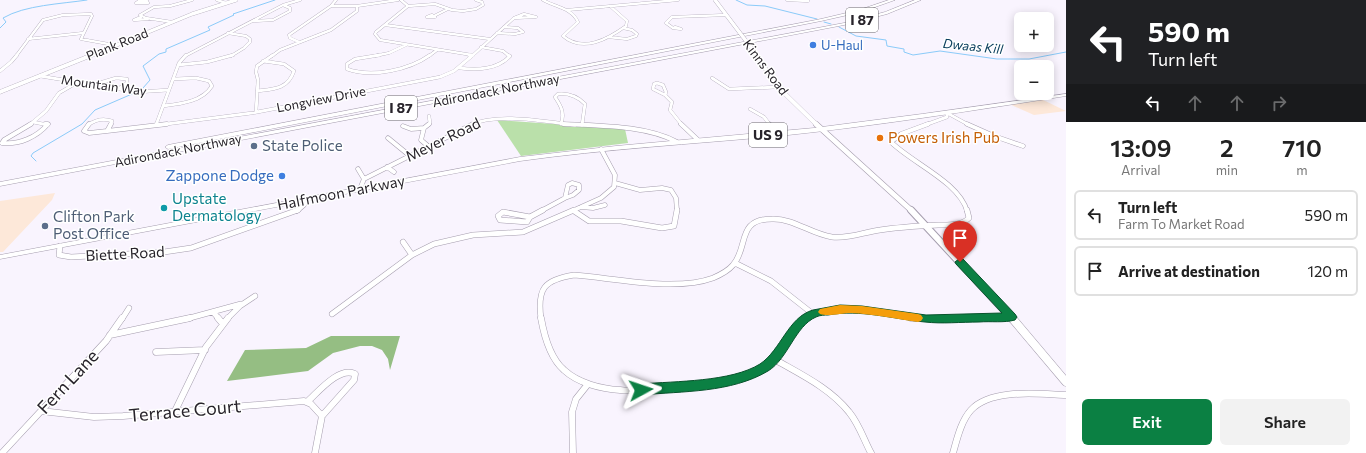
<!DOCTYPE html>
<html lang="en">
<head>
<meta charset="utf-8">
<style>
	body { margin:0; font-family:Commissioner,sans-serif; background:#f2f2f2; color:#222; height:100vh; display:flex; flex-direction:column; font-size:15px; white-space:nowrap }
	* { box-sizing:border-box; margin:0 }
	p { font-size:13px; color:#767676 }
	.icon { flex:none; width:22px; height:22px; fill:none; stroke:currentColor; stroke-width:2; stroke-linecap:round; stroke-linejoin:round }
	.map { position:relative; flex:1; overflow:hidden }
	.sheet { display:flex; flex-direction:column; background:#fff; width:300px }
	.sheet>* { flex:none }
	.guide { background:#202124; color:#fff; overflow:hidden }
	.buttons { position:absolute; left:1014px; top:12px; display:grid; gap:8px }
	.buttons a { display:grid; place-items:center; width:40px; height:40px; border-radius:6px; background:#fff; box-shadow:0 2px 10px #0003; font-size:20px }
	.pin { position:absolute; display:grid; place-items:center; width:34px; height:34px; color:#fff; margin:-41px -17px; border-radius:50% 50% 50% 0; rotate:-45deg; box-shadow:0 0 4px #0007 }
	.pin .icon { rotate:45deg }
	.me { position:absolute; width:44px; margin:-22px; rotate:85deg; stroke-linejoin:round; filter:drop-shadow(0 0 3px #0008) }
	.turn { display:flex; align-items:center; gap:14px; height:84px; padding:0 16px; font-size:18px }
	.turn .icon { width:52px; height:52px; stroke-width:2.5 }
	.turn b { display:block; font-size:28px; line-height:34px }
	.lanes { display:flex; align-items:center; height:38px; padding:0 16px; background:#0003; justify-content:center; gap:20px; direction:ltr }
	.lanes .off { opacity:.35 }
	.eta { display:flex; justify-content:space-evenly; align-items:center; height:68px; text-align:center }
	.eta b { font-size:24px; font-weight:600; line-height:28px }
	.cta { display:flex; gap:8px; margin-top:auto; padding:8px 16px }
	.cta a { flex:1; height:46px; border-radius:6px; background:#0b8043; color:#fff; font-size:16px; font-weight:600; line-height:46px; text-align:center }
	.cta a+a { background:#f2f2f2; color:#222 }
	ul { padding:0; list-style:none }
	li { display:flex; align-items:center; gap:12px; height:50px; margin:0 8px 6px; padding:0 8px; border:2px solid #e0e0e0; border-radius:6px }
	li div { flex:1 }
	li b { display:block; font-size:15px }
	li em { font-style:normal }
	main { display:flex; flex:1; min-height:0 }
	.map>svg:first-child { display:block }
</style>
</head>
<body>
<main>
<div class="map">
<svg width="1066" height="453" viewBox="0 0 1066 453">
	<rect width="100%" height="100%" fill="#f9f4fe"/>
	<path fill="#fde8d9" d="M1039 98 1066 111 1034 115 1007 103Z
		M55 193 52 200 3 252H0V201Z"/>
	<path fill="#bae0aa" d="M497 120 625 129 628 143 521 156Z"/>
	<path fill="#95be83" d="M331 336H400L390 370 388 359 382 350 372 346H360L333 353 308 371 227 381 245 350 306 348Z"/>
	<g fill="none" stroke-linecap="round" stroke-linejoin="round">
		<path stroke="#8bcbf9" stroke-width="1" d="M736 0 747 5 765 6 817 19
			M824 22 831 24
			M839 27 856 36 886 40 887 46 904 49V52L913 55 940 51 997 59H1029L1066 52
			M0 28 6 22 3 18C25 5 61 4 87 0
			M143 88 150 80 143 66 159 54 166 52V49L210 30 208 27 234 15 233 14 275 0
			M36 161 31 156 33 153 82 124 95 110 132 94"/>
		<defs>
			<path id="street-far4" d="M217 0 226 3
				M401 0 408 6 376 32 375 34 380 40 472 55
				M543 0C555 7 572 8 578 22L563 36C583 53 608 39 626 26L627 21 610 6
				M787 0 808 1
				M139 1H147L148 3H136Z
				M331 6H357L398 0
				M408 6 435 4 452 10 463 11 476 9 483 5 482 2 476 0
				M567 10 678 0
				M524 14 536 17 514 18Z
				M432 15 435 17H427Z
				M434 16 448 9
				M141 17 134 20 148 19
				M253 21 273 20 290 11V8L283 5
				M172 22 146 18 140 15 154 7 170 6 192 0
				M385 25 490 39
				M675 27 681 29 673 28Z
				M673 28 666 23 672 17 726 15
				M228 33 246 36 250 39V42L244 48 231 56
				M497 33 515 34 523 32 518 28 504 27
				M608 37 627 39 636 36 637 34 632 30 623 28
				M28 39 83 33
				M299 42 290 38 289 35 331 6 336 0
				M481 47 503 51 509 56
				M16 56 43 20 63 15 91 14 92 16 81 39 114 45
				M185 56 283 5 300 0
				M272 56 280 50 331 30 357 11V6
				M374 56 389 53 406 45
				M429 56 437 50
				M472 56 514 18"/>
			<path id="street-far3" d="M380 55 355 59 347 64V69C372 78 409 70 430 55
				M469 55H472
				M178 65 207 62 233 55
				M459 68C477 70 497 70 510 56L508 55
				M0 71 11 62 17 55
				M40 76 137 92 169 90
				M712 78 729 89 778 87
				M657 83 663 85 666 92 665 95 653 89 654 84Z
				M96 84 116 78 127 79V83L118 89
				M257 91C274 89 288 89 294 71L284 64 263 61
				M665 95 672 102 670 110 682 125
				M163 106C180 104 202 102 212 86L209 81 196 78 173 79
				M750 109 764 117 770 125
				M256 112 258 80 256 72 257 66 273 55
				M33 122 46 111 59 93 78 82
				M561 124C565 113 561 106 555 97L558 94C569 93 577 96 585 104L582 125
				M29 125 33 122 48 125
				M88 125C95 120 104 118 112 121L110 125
				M156 125 179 63 186 55
				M159 125 252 113 440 77 454 71 473 55
				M428 125 430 123 429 116
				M471 125C496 112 547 122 575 125
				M925 125 947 117V113L969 125"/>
			<path id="street-far2" d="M31 124 4 140 2 143C19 145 37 137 48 124H45
				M89 124 84 131 89 133 107 131 111 124
				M563 124C598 126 646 125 677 142
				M681 124 698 140
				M769 124 778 134
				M928 124 901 134 891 142C912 163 959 182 967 211
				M967 124 994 136 1023 146
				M156 125 157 124
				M403 126 411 129 424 128
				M107 131 167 124
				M388 138 410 156
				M428 146 421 140 424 128 429 124
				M387 167 394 172
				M358 169 364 179
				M572 183 579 185V190L573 195 565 198 568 185Z
				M615 183 640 190 662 188 671 190 676 198 677 211
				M360 189 364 179 473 124
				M581 207 593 208 605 205
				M297 211 304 205 307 199
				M541 211 565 198
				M572 211 601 198 614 187 615 175 601 149"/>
			<path id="street-far1" d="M574 211 589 221H621L662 228 674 226 677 210
				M503 212 530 217 527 222 500 220 498 216Z
				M530 217 543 210
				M403 242 412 255
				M60 246 59 255 71 257 164 252 191 248 298 210
				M735 263 771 281 813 314
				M213 312 219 319
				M332 314 412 255 434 244 473 235 523 232 574 210
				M122 319 129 308
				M186 319 241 304
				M227 319 240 306 255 296
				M541 319C537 288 544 280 574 275 614 278 675 292 713 278 720 275 728 271 733 265 749 247 736 219 772 219 793 218 811 234 832 237 849 239 864 232 880 230 899 227 918 226 938 225 948 225 961 226 969 218L967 210
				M805 319C829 299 892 316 922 319
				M973 319 1011 317"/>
			<path id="street" d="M218 318 223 324
				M541 318C544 335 550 358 564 370 578 383 601 389 620 390 632 392 644 389 656 389 689 386 738 386 766 366 783 354 790 331 806 318
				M911 318 948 319 996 318
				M110 335 190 318
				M156 352 205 350
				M774 359C800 374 830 388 849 412 859 424 864 440 871 453
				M308 401C319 391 340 366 355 374L354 380 322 416 315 453
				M41 411 94 417 123 416 304 401 311 404 322 416
				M175 411 206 347 228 318
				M2 453 106 341 122 318
				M573 453 572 412 576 399 588 384
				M953 453C957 439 961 421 971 410 991 388 1039 394 1066 395"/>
			<path id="secondary-far4" d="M715 0 740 33
				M750 46 757 56
				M90 56 192 14 236 0"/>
			<path id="secondary-far3" d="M756 55 778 87 817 125
				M0 92 92 55"/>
			<path id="secondary-far2" d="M816 124 912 211"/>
			<path id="secondary-far1" d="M911 210 1012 319"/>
			<path id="secondary" d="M1012 318 1066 382"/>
			<path id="primary" d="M1066 94V96C970 111 875 126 779 136 692 144 606 149 520 161L0 259V255L520 157 616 146 814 128 922 114Z"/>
			<path id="highway" d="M889 0H895L861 12 821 21 168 149 165 147 168 145 821 19 859 10Z
				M915 0H921L887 14 844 25 0 186V182L844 23 885 12Z"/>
		</defs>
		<use href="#street-far4" stroke="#a59dae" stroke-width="3"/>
		<use href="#street-far3" stroke="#a59dae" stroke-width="3.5"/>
		<use href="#street-far2" stroke="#a59dae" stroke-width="5"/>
		<use href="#street-far1" stroke="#a59dae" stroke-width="6"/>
		<use href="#street" stroke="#a59dae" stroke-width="7"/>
		<use href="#secondary-far4" stroke="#a59dae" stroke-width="4"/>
		<use href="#secondary-far3" stroke="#a59dae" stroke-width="4.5"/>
		<use href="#secondary-far2" stroke="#a59dae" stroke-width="6"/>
		<use href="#secondary-far1" stroke="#a59dae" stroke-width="8"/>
		<use href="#secondary" stroke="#a59dae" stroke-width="9"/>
		<use href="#primary" stroke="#a59dae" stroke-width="1"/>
		<use href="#highway" stroke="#a59dae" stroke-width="1"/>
		<use href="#street-far4" stroke="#fff" stroke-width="2.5"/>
		<use href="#street-far3" stroke="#fff" stroke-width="3"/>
		<use href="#street-far2" stroke="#fff" stroke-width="4"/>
		<use href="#street-far1" stroke="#fff" stroke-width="5"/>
		<use href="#street" stroke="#fff" stroke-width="6"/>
		<use href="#secondary-far4" stroke="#fff" stroke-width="3.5"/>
		<use href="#secondary-far3" stroke="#fff" stroke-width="4"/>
		<use href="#secondary-far2" stroke="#fff" stroke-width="5"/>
		<use href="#secondary-far1" stroke="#fff" stroke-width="6"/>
		<use href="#secondary" stroke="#fff" stroke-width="8"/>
		<use href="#primary" fill="#fff" fill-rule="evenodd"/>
		<use href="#highway" fill="#fff" fill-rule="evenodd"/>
		<defs>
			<path id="secondary-bridge" d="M740 33 750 46"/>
		</defs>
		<use href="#secondary-bridge" stroke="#a59dae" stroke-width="4" stroke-linecap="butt"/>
		<use href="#secondary-bridge" stroke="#fff" stroke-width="3.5"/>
	</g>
	<path fill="#0b8043" stroke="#07532c" d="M960 258 963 259 1015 314 1017 317 1015 320C1004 323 991 321 979 322 961 322 942 324 925 322 893 319 860 309 828 315 825 315 820 315 816 317 795 326 788 359 768 371 731 393 683 391 641 395L637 393 635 390 637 386 641 384C676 381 731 382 760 364 781 350 788 317 813 310L840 305 862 306 926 315 1002 313 956 264 955 262Z"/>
	<path fill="#f59e0b" d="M840 305 862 306 918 314 921 315 923 318 921 321 918 322C896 319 873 314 851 313 842 313 828 317 820 314L818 312 820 309Z"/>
	<g fill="#3f7fe0" stroke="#fff" stroke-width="1.5">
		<circle cx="813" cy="45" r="4"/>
		<circle cx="282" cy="176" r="4"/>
	</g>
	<circle fill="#e8710a" stroke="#fff" stroke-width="1.5" cx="880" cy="138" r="4"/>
	<g fill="#5c6f8a" stroke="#fff" stroke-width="1.5">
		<circle cx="254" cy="146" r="4"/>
		<circle cx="45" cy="226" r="4"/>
	</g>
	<circle fill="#0f9aa8" stroke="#fff" stroke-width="1.5" cx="164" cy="208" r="4"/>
	<g text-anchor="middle" stroke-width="3" stroke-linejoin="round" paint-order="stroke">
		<g font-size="13" fill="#28242b" stroke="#fff">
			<text transform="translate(117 44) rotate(-22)" y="5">Plank Road</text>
			<text transform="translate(766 67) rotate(53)" y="5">Kinns Road</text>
			<text transform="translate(104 85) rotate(8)" y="5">Mountain Way</text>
			<text transform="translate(496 90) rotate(-11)" y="5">Adirondack Northway</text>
			<text transform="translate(321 99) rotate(-11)" y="5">Longview Drive</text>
			<text transform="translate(178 150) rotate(-11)" y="5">Adirondack Northway</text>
		</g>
		<g font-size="13" fill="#366cbe" stroke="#fff" text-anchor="start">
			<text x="821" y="50">U-Haul</text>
		</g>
		<g font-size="13" font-style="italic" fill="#0d405e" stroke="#fff">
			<text transform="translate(973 46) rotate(6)" y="5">Dwaas Kill</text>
		</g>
		<g fill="#fff" stroke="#68666b" stroke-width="1">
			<rect x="846" y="8" width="32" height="24" rx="3"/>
			<rect x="385" y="96" width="32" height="24" rx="3"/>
			<rect x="749" y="123" width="38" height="24" rx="3"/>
		</g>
		<g font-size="14" font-weight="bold" fill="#28242b">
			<text x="862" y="25">I 87</text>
			<text x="401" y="113">I 87</text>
			<text x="768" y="140">US 9</text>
		</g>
		<g font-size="15" fill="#c56008" stroke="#fff" text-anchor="start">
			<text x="888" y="143">Powers Irish Pub</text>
		</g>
		<g font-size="15" fill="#28242b" stroke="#fff">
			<text transform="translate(443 140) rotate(-26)" y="5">Meyer Road</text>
			<text transform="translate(341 193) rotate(-11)" y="5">Halfmoon Parkway</text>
			<text transform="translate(125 254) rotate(-3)" y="5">Biette Road</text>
		</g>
		<g font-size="15" fill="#4e5e75" stroke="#fff" text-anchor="start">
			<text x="262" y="151">State Police</text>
			<text x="53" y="222">Clifton Park<tspan x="53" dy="17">Post Office</tspan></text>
		</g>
		<g font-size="15" fill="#366cbe" stroke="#fff" text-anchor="end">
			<text x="274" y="181">Zappone Dodge</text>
		</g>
		<g font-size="15" fill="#0d838f" stroke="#fff" text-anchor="start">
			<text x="172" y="204">Upstate<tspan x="172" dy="17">Dermatology</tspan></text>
		</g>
		<g font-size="18" fill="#28242b" stroke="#fff">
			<text transform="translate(68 382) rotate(-47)" y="6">Fern Lane</text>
			<text transform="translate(185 411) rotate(-5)" y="6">Terrace Court</text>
		</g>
	</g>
</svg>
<div class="buttons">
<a>+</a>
<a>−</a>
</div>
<div class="pin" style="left:960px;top:262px;background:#d93025"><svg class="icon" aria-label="arrive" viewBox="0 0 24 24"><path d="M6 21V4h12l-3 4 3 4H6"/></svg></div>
<svg class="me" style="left:641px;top:390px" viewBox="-20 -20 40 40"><path d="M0-17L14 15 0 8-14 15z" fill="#0b8043" stroke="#fff" stroke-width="4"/></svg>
</div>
<section class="sheet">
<div class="guide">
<div class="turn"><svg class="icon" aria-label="left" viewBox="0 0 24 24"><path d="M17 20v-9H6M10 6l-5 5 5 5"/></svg><div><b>590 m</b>Turn left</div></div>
<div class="lanes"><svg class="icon" aria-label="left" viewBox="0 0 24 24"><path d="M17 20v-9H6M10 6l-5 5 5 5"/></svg><svg class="icon off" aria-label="ahead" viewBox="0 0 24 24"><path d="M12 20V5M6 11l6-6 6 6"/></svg><svg class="icon off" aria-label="ahead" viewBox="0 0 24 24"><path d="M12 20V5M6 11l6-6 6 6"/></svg><svg class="icon off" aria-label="right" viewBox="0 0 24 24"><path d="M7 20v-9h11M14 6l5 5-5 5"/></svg></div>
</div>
<div class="eta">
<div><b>13:09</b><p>Arrival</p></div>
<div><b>2</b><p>min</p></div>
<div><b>710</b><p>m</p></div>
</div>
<ul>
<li><svg class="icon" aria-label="left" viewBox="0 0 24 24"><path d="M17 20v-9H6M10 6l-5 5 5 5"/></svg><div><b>Turn left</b><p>Farm To Market Road</p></div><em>590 m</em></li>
<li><svg class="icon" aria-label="arrive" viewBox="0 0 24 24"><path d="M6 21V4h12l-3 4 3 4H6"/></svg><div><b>Arrive at destination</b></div><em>120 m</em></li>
</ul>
<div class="cta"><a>Exit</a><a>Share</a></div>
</section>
</main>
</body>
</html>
